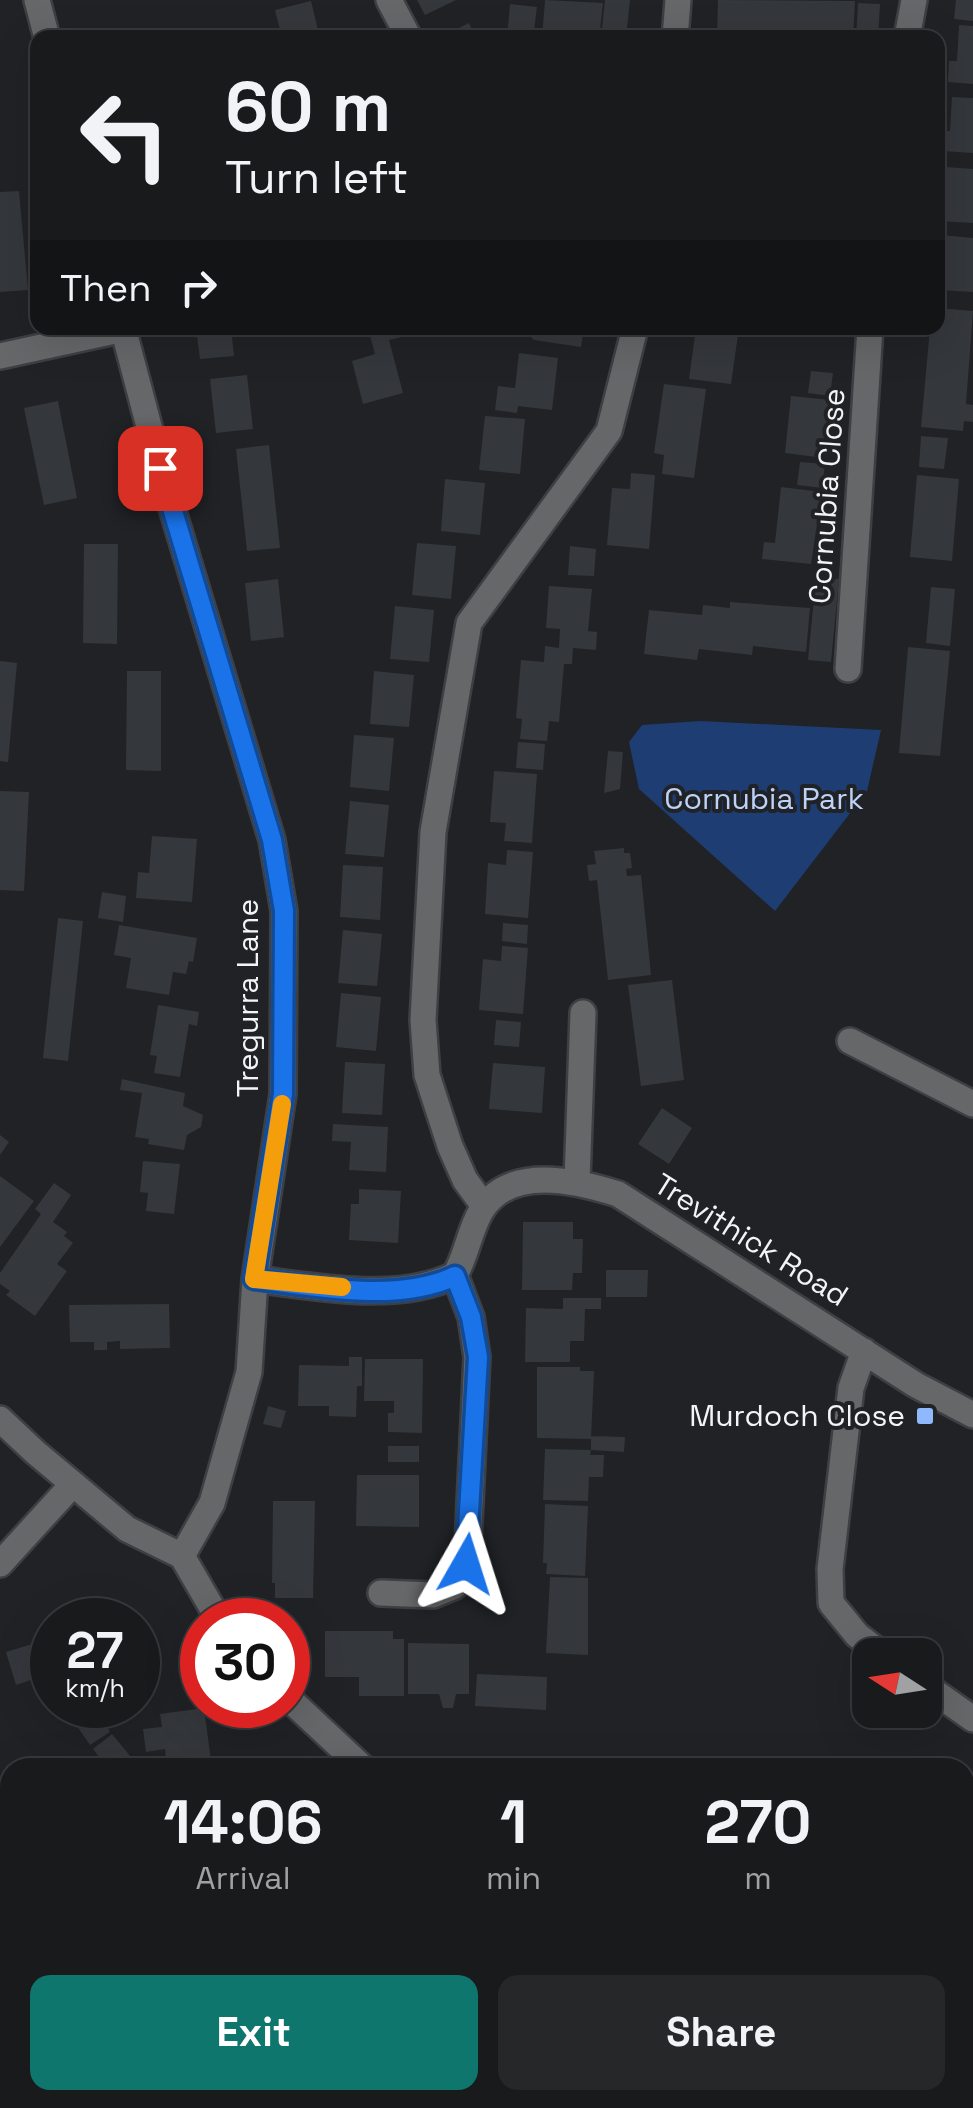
<!DOCTYPE html>
<html lang="en">
<head>
<meta charset="utf-8">
<style>
	body { margin:0; font-family:"Space Grotesk",sans-serif; background:#252729; color:#f1f3f6; height:100vh; display:flex; flex-direction:column; font-size:38px; white-space:nowrap }
	* { box-sizing:border-box; margin:0 }
	p { font-size:32px; color:#9fa1a3 }
	.icon { flex:none; width:55px; height:55px; fill:none; stroke:currentColor; stroke-width:2; stroke-linecap:round; stroke-linejoin:round }
	.map { position:relative; flex:1; overflow:hidden }
	.drawer { position:absolute; left:0px; top:1758px; width:975px; height:352px; display:flex; flex-direction:column; background:#181a1c; border-radius:30px 30px 0 0; box-shadow:0 10px 40px #0002,0 0 0 2px #36383b }
	.drawer>* { flex:none }
	.guide { position:absolute; left:30px; top:30px; width:915px; height:305px; border-radius:20px; box-shadow:0 10px 40px #0002,0 0 0 2px #36383b; background:#181a1c; color:#f1f3f6; overflow:hidden }
	.needle { width:65px; rotate:282deg }
	.tools { position:absolute; left:852px; top:1638px; display:grid; gap:20px }
	.tools a { display:grid; place-items:center; width:90px; height:90px; border-radius:20px; background:#181a1c; box-shadow:0 10px 40px #0002,0 0 0 2px #36383b; font-size:50px }
	.speed { position:absolute; left:30px; top:1598px; display:flex; gap:20px; font-size:50px; font-weight:700; text-align:center }
	.speed>* { display:grid; place-content:center; width:130px; height:130px; border-radius:50%; background:#181a1c; box-shadow:0 10px 40px #0002,0 0 0 2px #36383b; line-height:1 }
	.speed small { font-size:25px; font-weight:400 }
	.speed .limit { border:15px solid #d22; background:#fff; color:#111 }
	.pin { position:absolute; display:grid; place-items:center; width:85px; height:85px; color:#fff; margin:-42px; border-radius:20px; box-shadow:0 5px 15px #0006 }
	.me { position:absolute; width:110px; margin:-55px; rotate:6deg; stroke-linejoin:round; filter:drop-shadow(0 0 8px #0008) }
	.turn { display:flex; align-items:center; gap:35px; height:210px; padding:0 30px; font-size:45px }
	.turn .icon { width:130px; height:130px; stroke-width:2.5 }
	.turn b { display:block; font-size:70px; line-height:85px }
	.then { display:flex; align-items:center; height:95px; padding:0 30px; background:#0003; gap:20px; font-size:38px }
	.eta { display:flex; justify-content:space-evenly; align-items:center; height:170px; text-align:center }
	.eta b { font-size:60px; font-weight:800; line-height:70px }
	.button { display:flex; gap:20px; margin-top:auto; padding:20px 30px }
	.button a { flex:1; height:115px; border-radius:20px; background:#0f766e; color:#fff; font-size:40px; font-weight:800; line-height:115px; text-align:center }
	.button a+a { background:#252729; color:#f1f3f6 }
	.map>svg:first-child { display:block }
</style>
</head>
<body>
<div class="map">
<svg width="973" height="2108" viewBox="0 0 973 2108">
	<rect width="100%" height="100%" fill="#202226"/>
	<path fill="#1e3d72" d="M700 721 881 730 867 791 775 911 639 789 629 742 642 725Z"/>
	<path fill="#34373c" d="M417 0H456L425 15Z
		M545 0 603 3 599 38H542Z
		M605 0H630L626 38H601Z
		M718 0 855 1 853 38 717 35Z
		M956 0H973V21L954 19Z
		M311 1 320 38H282L275 10Z
		M858 3 880 4 878 38H856Z
		M510 4 537 7 533 38H507Z
		M469 23 475 36 473 38H438Z
		M959 25 973 26V84L948 82 949 61H957Z
		M952 97 973 98V153L942 151 943 131H950Z
		M946 167 973 169V223L938 221V200L944 201Z
		M19 191 28 290 0 292V192Z
		M941 235 973 238V292L938 290Z
		M938 308 973 311 966 404 973 405V422L964 421 963 431 921 427 930 328H938Z
		M196 328H231L234 356 200 359Z
		M368 328H412L414 334 389 340 403 393 363 404 352 361 375 354Z
		M529 328H584L581 347 534 340 528 334Z
		M696 328H739L731 384 689 379Z
		M519 353 558 358 552 410 518 406 517 413 495 410 498 386 515 388Z
		M811 371 833 373 830 396 808 393Z
		M247 375 253 429 216 433 210 379Z
		M664 384 706 389 694 478 662 474 664 455 654 453Z
		M791 396 830 400 824 458 785 453Z
		M58 401 77 498 44 505 24 408Z
		M485 416 525 419 520 474 479 470Z
		M921 436 948 438 944 469 919 467Z
		M269 445 280 548 247 551 236 449Z
		M800 462 825 464 822 488 797 485Z
		M631 473 655 475 649 549 607 545 612 488 630 489Z
		M917 475 959 479 952 561 910 557Z
		M445 479 485 483 480 535 441 531Z
		M781 487 822 492 811 564 762 559 764 542 775 543Z
		M417 543 456 546 451 599 412 595Z
		M84 544H118L117 644 83 643Z
		M570 546 596 549 594 576 568 575Z
		M816 577 839 579 831 662 808 660Z
		M278 579 284 637 251 641 245 583Z
		M549 586 592 589 588 631 597 632 596 650 573 648 572 664H564L559 722 549 721 547 741 520 739 522 719 516 718 521 660 544 662 545 646 559 648 560 629 546 628Z
		M931 587 955 589 950 646 926 643Z
		M730 602 810 608 806 652 753 646 752 655 699 649 697 660 644 654 649 610 702 615 703 605 730 608Z
		M395 606 434 610 429 662 390 659Z
		M908 647 950 651 940 756 899 753Z
		M0 661 17 663 8 762 0 761Z
		M127 671H161V771L126 770Z
		M374 671 414 675 409 727 370 724Z
		M354 735 394 738 389 791 350 787Z
		M518 742 545 744 543 770 516 768Z
		M608 751 623 752 620 789 604 793Z
		M494 771 537 774 532 843 504 841 506 823 490 822Z
		M0 791 29 792 24 891 0 890Z
		M350 801 389 805 384 857 345 854Z
		M152 836 197 839 192 902 136 898 138 872 149 873Z
		M624 848V853H630L632 868 626 869 627 876 641 875 651 975 608 980 597 880 589 881 587 865 596 864 594 851Z
		M507 850 533 852 528 918 485 914 488 863 506 865Z
		M343 865 383 867 380 920 340 917Z
		M102 892 126 896 123 922 98 918Z
		M58 918 83 921 68 1061 43 1058Z
		M503 923 528 925 527 944 502 941Z
		M119 925 197 938 193 962 189 961 186 974 173 972 169 995 126 988 131 958 114 955Z
		M343 930 382 934 377 986 338 983Z
		M502 946 528 948 523 1014 479 1010 483 959 501 961Z
		M672 980 684 1080 641 1086 628 985Z
		M341 993 381 997 376 1051 336 1047Z
		M158 1005 199 1012 197 1026 189 1024 180 1077 154 1073 157 1056 150 1055Z
		M496 1020 521 1022 519 1047 494 1045Z
		M345 1062 385 1064 382 1115 342 1113Z
		M493 1063 545 1067 542 1113 489 1109Z
		M122 1079 185 1093 183 1106 203 1115 201 1127 187 1135 184 1150 148 1144 149 1139 135 1137 142 1093 120 1090Z
		M662 1108 692 1128 669 1164 638 1144Z
		M333 1124 388 1127 386 1172 349 1170 351 1142 332 1141Z
		M0 1135 9 1142 0 1155Z
		M143 1161 180 1164 174 1214 146 1211 148 1193 140 1192Z
		M0 1176 34 1201 0 1247Z
		M54 1183 71 1195 53 1222 67 1232 64 1236 73 1243 57 1264 67 1271 35 1316 6 1295 10 1291 0 1284V1273L41 1214 35 1209Z
		M359 1189 401 1191 398 1243 349 1240 351 1204H359Z
		M523 1222H573V1239H583L582 1273H573L572 1290H522Z
		M606 1270H648L647 1297H606Z
		M563 1298H601V1309H585L584 1341H570V1362H525L526 1308 563 1309Z
		M169 1304 170 1348 120 1349V1341L107 1342V1350H94V1342H70L69 1305Z
		M349 1357H362V1386H357L356 1417 329 1416V1406H298L299 1365 349 1366Z
		M365 1359H423L422 1433 388 1432V1413H394V1401H364Z
		M537 1367H580V1371H594L591 1439 537 1438Z
		M268 1406 286 1411 281 1428 263 1424Z
		M591 1436 625 1437 624 1452 591 1450Z
		M388 1446H419V1462H388Z
		M545 1449 591 1450 590 1455H604L603 1477H589L588 1501 543 1500Z
		M357 1475H419V1527L356 1526Z
		M273 1501H315L313 1598H275V1583H272Z
		M545 1504 588 1506 585 1576 546 1574 547 1563H543Z
		M550 1577 588 1578V1655L546 1653Z
		M325 1631H393V1639H404V1696H359V1677H325Z
		M52 1638V1673L16 1685 6 1652Z
		M408 1643 469 1644V1694H456L453 1708H443L439 1694H408Z
		M477 1674 547 1677 546 1710 475 1706Z
		M88 1705H93L110 1732 90 1745 70 1716Z
		M204 1708 212 1768H167L165 1749 146 1752 143 1729 162 1727 160 1714Z
		M112 1734 131 1757 119 1768H108L93 1749Z
		M61 2100 63 2108H38V2107Z
		M101 2100H165L167 2108H103Z"/>
	<g fill="none" stroke-linecap="round" stroke-linejoin="round">
		<defs>
			<path id="minor" d="M37 0 47 38
				M389 0 409 38
				M675 38 678 0
				M907 38 914 0
				M123 328 160 468 272 840 284 911 283 1094 255 1279 249 1372 212 1503 182 1556
				M0 356 124 329
				M848 669 870 328
				M850 1041 973 1104
				M577 1181 583 1013
				M484 1206 465 1180 450 1146 427 1075 423 1020 433 832 469 623 609 431 635 328
				M455 1275C467 1254 469 1232 481 1211 509 1164 577 1181 618 1194L916 1385 973 1415
				M255 1279C317 1287 398 1303 455 1275
				M864 1351 851 1388 830 1569 831 1603 857 1635 883 1655
				M0 1564 73 1484
				M381 1593 433 1595 455 1586 467 1565 477 1357 471 1317 455 1275
				M925 1685 973 1719
				M82 2100 85 2108
				M486 2100V2108"/>
			<path id="tertiary" d="M0 1419 35 1452 127 1529 182 1556 219 1620
				M288 1698 363 1768
				M790 2100 799 2108"/>
		</defs>
		<use href="#minor" stroke="#3d3f43" stroke-width="30"/>
		<use href="#tertiary" stroke="#3d3f43" stroke-width="30"/>
		<use href="#minor" stroke="#666769" stroke-width="25"/>
		<use href="#tertiary" stroke="#666769" stroke-width="25"/>
	</g>
	<g fill="none" stroke-linecap="round" stroke-linejoin="round">
		<defs>
			<path id="route" d="M160 468 272 840 284 911 283 1094 254 1279C317 1287 398 1303 455 1276L471 1317 478 1357 466 1564"/>
		</defs>
		<use href="#route" stroke="#114b97" stroke-width="25"/>
		<use href="#route" stroke="#1a73e8" stroke-width="18"/>
		<path stroke="#f59e0b" stroke-width="18" d="M282 1104 254 1279 342 1287"/>
	</g>
	<rect fill="#8fb8fd" stroke="#202226" stroke-width="4" x="915" y="1406" width="20" height="20" rx="5"/>
	<g text-anchor="middle" stroke-width="8" stroke-linejoin="round" paint-order="stroke">
		<g font-size="30" fill="#f2f4f7" stroke="#202226">
			<text transform="translate(827 496) rotate(-86)" y="10">Cornubia Close</text>
			<text transform="translate(248 998) rotate(-90)" y="10">Tregurra Lane</text>
			<text transform="translate(751 1240) rotate(32)" y="10">Trevithick Road</text>
		</g>
		<g font-size="30" fill="#bcd2f7" stroke="#202226">
			<text x="764" y="809">Cornubia Park</text>
		</g>
		<g font-size="30" fill="#f2f4f7" stroke="#202226" text-anchor="end">
			<text x="905" y="1426">Murdoch Close</text>
		</g>
	</g>
</svg>
<div class="tools">
<a><svg class="needle" viewBox="-14 -14 28 28"><path d="M0-13l5 13h-10z" fill="#e53935"/><path d="M0 13l5-13h-10z" fill="#9fa1a3"/></svg></a>
</div>
<div class="speed"><div>27<small>km/h</small></div><div class="limit">30</div></div>
<div class="pin" style="left:160px;top:468px;background:#d93025"><svg class="icon" aria-label="arrive" viewBox="0 0 24 24"><path d="M6 21V4h12l-3 4 3 4H6"/></svg></div>
<svg class="me" style="left:466px;top:1564px" viewBox="-20 -20 40 40"><path d="M0-17L14 15 0 8-14 15z" fill="#1a73e8" stroke="#fff" stroke-width="4"/></svg>
<div class="guide">
<div class="turn"><svg class="icon" aria-label="left" viewBox="0 0 24 24"><path d="M17 20v-9H6M10 6l-5 5 5 5"/></svg><div><b>60 m</b>Turn left</div></div>
<div class="then">Then<svg class="icon" aria-label="right" viewBox="0 0 24 24"><path d="M7 20v-9h11M14 6l5 5-5 5"/></svg></div>
</div>
<section class="drawer">
<div class="eta">
<div><b>14:06</b><p>Arrival</p></div>
<div><b>1</b><p>min</p></div>
<div><b>270</b><p>m</p></div>
</div>
<div class="button"><a>Exit</a><a>Share</a></div>
</section>
</div>
</body>
</html>
